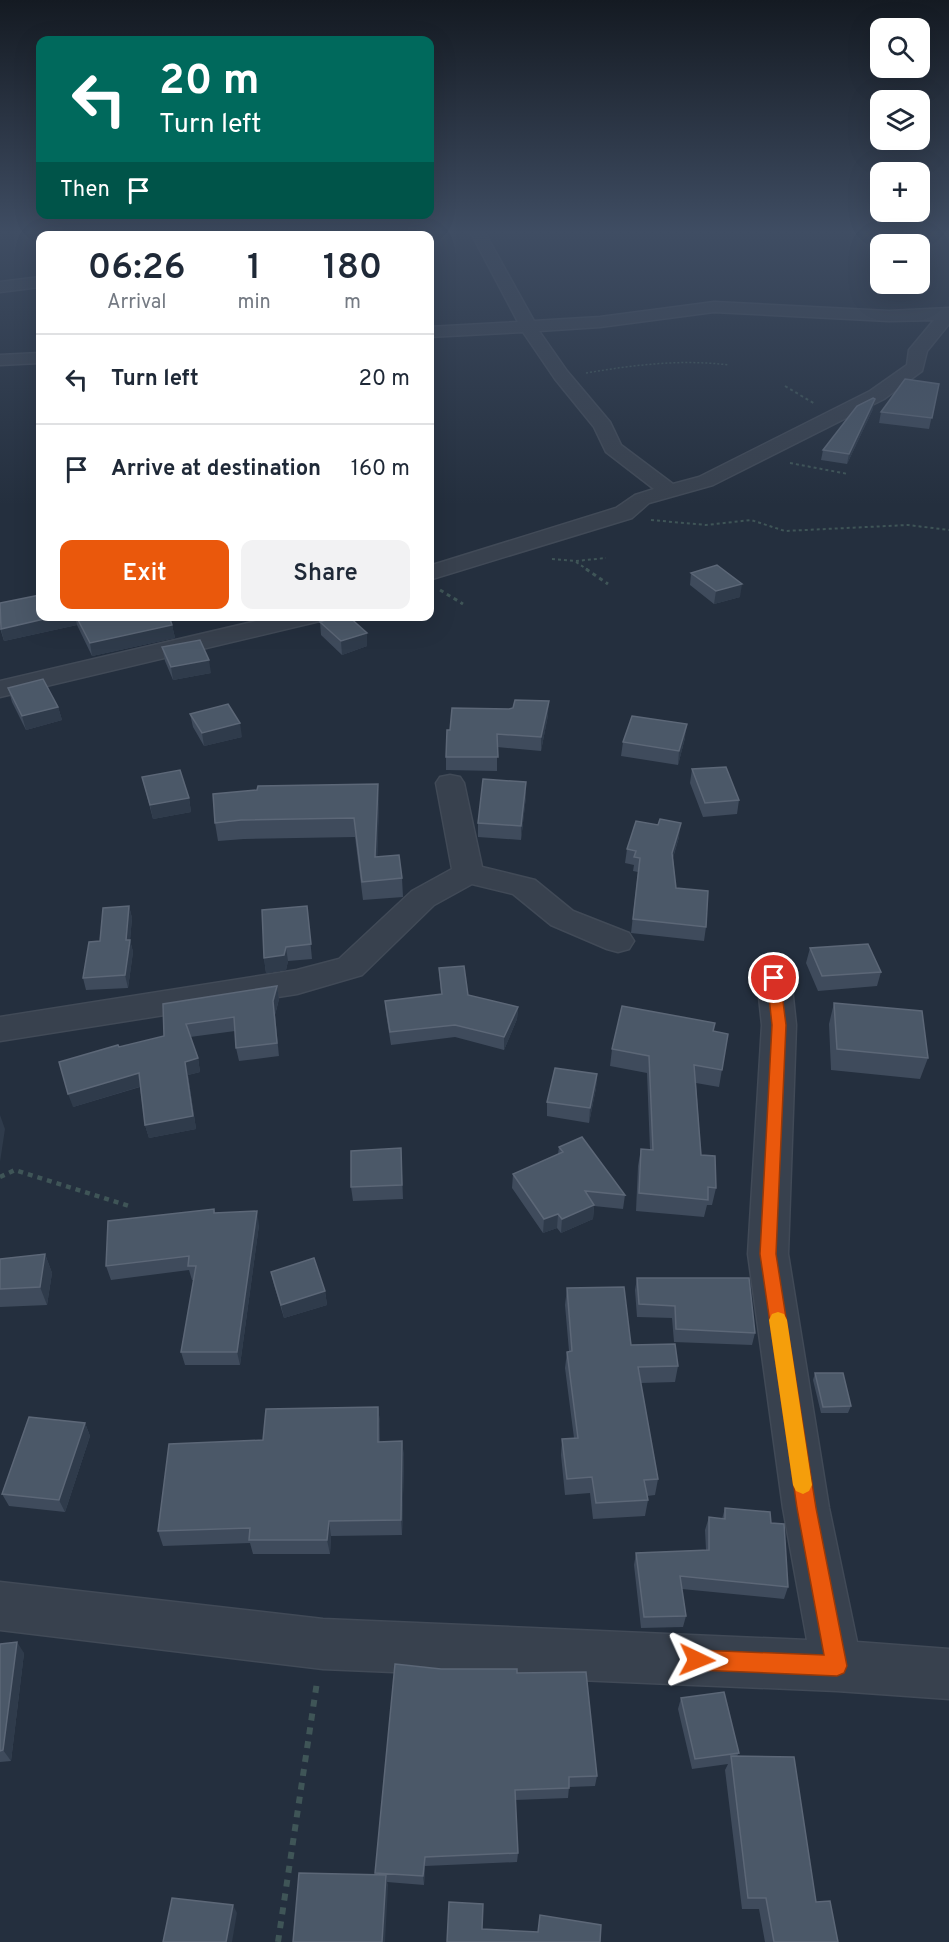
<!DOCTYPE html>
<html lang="en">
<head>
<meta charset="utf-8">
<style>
	body { margin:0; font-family:Overpass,sans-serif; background:#f2f2f3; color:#1f2937; height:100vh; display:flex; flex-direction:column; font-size:22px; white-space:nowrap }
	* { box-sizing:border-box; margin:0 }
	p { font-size:20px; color:#747a83 }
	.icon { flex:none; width:33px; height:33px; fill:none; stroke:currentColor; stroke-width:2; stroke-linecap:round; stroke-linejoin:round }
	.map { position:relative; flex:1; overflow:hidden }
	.sheet { position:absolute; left:36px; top:231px; width:398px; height:390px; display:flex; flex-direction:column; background:#fff; border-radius:12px; box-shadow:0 6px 24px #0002 }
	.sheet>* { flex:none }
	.guide { position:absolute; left:36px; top:36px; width:398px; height:183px; border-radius:12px; box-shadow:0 6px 24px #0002; background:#00695c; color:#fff; overflow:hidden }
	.buttons { position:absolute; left:870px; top:18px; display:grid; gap:12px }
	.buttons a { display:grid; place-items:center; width:60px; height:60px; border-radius:12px; background:#fff; box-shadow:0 6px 24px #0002; font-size:30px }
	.pin { position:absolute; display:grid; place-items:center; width:51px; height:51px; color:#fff; margin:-26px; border:3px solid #fff; border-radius:50%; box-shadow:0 2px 6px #0007 }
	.me { position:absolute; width:66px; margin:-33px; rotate:92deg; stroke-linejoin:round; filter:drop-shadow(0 0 4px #0008) }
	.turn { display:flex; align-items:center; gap:21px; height:126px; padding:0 24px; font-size:27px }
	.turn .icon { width:78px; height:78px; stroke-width:2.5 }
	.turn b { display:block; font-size:42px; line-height:51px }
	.then { display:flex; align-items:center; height:57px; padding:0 24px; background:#0003; gap:12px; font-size:22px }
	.eta { display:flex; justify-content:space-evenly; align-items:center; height:102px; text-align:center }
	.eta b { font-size:36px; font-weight:600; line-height:42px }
	.button { display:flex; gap:12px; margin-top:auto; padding:12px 24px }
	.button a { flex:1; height:69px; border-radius:12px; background:#ea580c; color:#fff; font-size:24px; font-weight:600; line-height:69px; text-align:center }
	.button a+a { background:#f2f2f3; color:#1f2937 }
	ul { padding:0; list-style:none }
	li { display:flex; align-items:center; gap:18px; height:90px; padding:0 24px; border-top:2px solid #e0e1e3 }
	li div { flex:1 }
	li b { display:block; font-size:22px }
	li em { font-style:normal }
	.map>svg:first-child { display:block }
</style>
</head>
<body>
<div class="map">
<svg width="949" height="1942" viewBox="0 0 949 1942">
	<rect width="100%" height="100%" fill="#242f3e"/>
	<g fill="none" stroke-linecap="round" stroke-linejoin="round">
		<defs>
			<path id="minor" d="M471 233H485L534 321 600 317 714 302 889 311 949 308V324L927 351 922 371 884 399 713 485 649 503 632 518 429 580V566L616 508 635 495 654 489 606 452 594 427 555 379 523 332 429 337V327L518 322ZM714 312 889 321 934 320 909 350 907 365 870 391 699 477 673 484 621 445 610 422 567 371 539 331 600 327Z
				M40 277V287L0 292V282Z
				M40 353V363L0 365V355Z
				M278 616H323L320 621 0 697V681Z
				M450 775 460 777 464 783 482 867 535 880 573 911 629 933 634 941 629 949 618 952 607 949 551 925 513 894 472 884 434 905 362 975 297 994 0 1041V1017L297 970 339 959 412 891 452 869 436 783 440 777Z
				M774 966 786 970 791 978 796 1025 788 1254 829 1508 857 1642 949 1649V1699L837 1691 323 1669 0 1630V1582L323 1619 807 1640 783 1508 748 1254 762 1025 757 978 762 970Z"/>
		</defs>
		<use href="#minor" stroke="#414a57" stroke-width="3"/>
		<path stroke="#3f5557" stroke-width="1.5" stroke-dasharray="2 2" stroke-linecap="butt" d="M586 373C634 365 680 359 729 365"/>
		<path stroke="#3f5557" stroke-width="2" stroke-dasharray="3 3" stroke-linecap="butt" d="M785 386 815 404
			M790 463 848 474
			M651 520 706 525 751 520 785 531 908 525 949 530
			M552 559 576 561 606 558
			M576 562 588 570"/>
		<path stroke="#3f5557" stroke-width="3" stroke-dasharray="4 4" stroke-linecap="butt" d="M586 569 608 584
			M440 590 463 604"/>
		<path stroke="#3f5557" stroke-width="4.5" stroke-dasharray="5 5" stroke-linecap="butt" d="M0 1177 15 1170 129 1206"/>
		<path stroke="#3f5557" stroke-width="6" stroke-dasharray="7 7" stroke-linecap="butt" d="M278 1942 317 1682"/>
		<use href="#minor" fill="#38414e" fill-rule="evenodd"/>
	</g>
	<path fill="#3f4b5c" d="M939 384 929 429 879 423 881 412Z
		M873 409 847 464 821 460 823 450Z
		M691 573 740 597 714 604 690 585Z
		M40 616H169L172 625 175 638 92 656 77 625 4 641 0 628Z
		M320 622 367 633V646L342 655 321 635Z
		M162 647 211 673 173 680 165 661Z
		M8 688 58 707 62 720 26 730 12 702Z
		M190 714 242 737 204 746 193 727Z
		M548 715 541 751 497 747V771L446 770V757L450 730Z
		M685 738 678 765 621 756 623 742Z
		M692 769 739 800 737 814 703 817 690 783Z
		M142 777 189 798 191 812 153 819Z
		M526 796 521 840 478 837V823Z
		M379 802 377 856 402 878 403 897 363 900 355 837 244 839 218 841 215 823Z
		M679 837 673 858 676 888 706 927 704 941 631 933 638 872 633 871 634 865 625 863 627 849Z
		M129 906 132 918 130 940 133 952 128 988 86 990 83 978 100 941Z
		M307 906 312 959 288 961 286 970 266 973 264 958Z
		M810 948 881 972 877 986 818 991 806 963Z
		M439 968 468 995 518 1007 517 1019 504 1050 455 1037 391 1045 386 1014 385 1001 441 995Z
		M277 986 279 999 275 1015 279 1056 239 1061 236 1048 235 1031 190 1037 198 1058 200 1072 188 1075 196 1129 149 1138 145 1125 140 1087 73 1107 119 1047 164 1036 163 1004Z
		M834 1003 928 1058 920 1079 831 1070 829 1024Z
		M713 1031 728 1034 719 1087 696 1083 701 1155 716 1188 712 1205H707L704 1217 636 1211 638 1166 641 1149 650 1150 647 1073 610 1066 612 1049Z
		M597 1074 596 1088 589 1123 547 1116V1102Z
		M559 1147 625 1195 623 1209 594 1206 593 1219 561 1233 557 1228 543 1233 512 1188 513 1174 558 1154Z
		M401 1148 403 1199 353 1201 351 1187Z
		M214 1209 215 1213 259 1225 240 1365H185L181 1352 194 1280H192L189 1270 111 1280 106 1266Z
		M45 1254 52 1273 47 1305 0 1307V1259Z
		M271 1272 325 1291 327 1305 284 1318 274 1285Z
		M637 1278 755 1333 752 1345 674 1342 672 1318 637 1317 635 1290Z
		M567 1288 631 1345 678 1366 675 1382 641 1383 658 1479 655 1495 647 1496 648 1500 645 1516 593 1519 590 1493 565 1495 561 1455 562 1439 574 1438 565 1368 567 1352 569 1351 565 1305Z
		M815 1373 851 1406 848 1413H821L813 1380Z
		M378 1407 380 1423V1442L402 1441 404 1457 402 1535 331 1536 330 1554H253L250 1543 163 1546 158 1531 263 1440Z
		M85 1423 90 1436 65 1512 9 1506 2 1494Z
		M725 1508 771 1523 788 1587 784 1599 682 1589 686 1616 683 1627 641 1628 634 1565 636 1553 706 1550 705 1530 709 1517 722 1519Z
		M0 1644 24 1653 11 1761 0 1762Z
		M441 1669 517 1673 597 1776 595 1786 569 1787 568 1798 515 1800 518 1853 517 1862 425 1866 424 1885 387 1882 388 1887 376 1875 375 1873Z
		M681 1698 739 1753 737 1756 816 1902 838 1942H765L759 1909H742L725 1770 728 1764 692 1769 678 1709Z"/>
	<path fill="#2f3b4b" d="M875 399 873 409 847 464 849 454Z
		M742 584 740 597 714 604 716 591Z
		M57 616H75L77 625 4 641 1 629Z
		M172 625 175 638 92 656 90 643Z
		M367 633V646L342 655 341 641Z
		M209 660 211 673 173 680 171 667Z
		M549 701 548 715 541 751V737Z
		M58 707 62 720 26 730 22 716Z
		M240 723 242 737 204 746 202 733Z
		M687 724 685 738 678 765 679 751Z
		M526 782V796L521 840V826Z
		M378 784 379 802 377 875 375 857Z
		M189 798 191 812 153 819 150 805Z
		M681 823 679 837 670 867 672 853Z
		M129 906 132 918 130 940 133 952 128 988 125 975 126 940Z
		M286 947 288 961 286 970 266 973 264 958Z
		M277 986 279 999 275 1015 279 1056 273 1001Z
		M518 1007 517 1019 504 1050V1037Z
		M198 1058 200 1072 188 1075 196 1129 149 1138 145 1125 185 1062Z
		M139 1073 142 1086 73 1107 68 1094Z
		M597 1074 596 1088 589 1123 590 1108Z
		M0 1115 5 1129 0 1162Z
		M594 1205 593 1219 561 1233 562 1219Z
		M257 1211 259 1225 240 1365 237 1352Z
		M558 1214 557 1228 543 1233 544 1219Z
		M45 1254 52 1273 47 1305 40 1287Z
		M325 1291 327 1305 284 1318 281 1305Z
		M378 1407 380 1423 379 1457 378 1442Z
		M85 1423 90 1436 65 1512 59 1500Z
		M402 1441 404 1457 402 1535 401 1520Z
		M329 1521 331 1536 330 1554 327 1540Z
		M17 1642 24 1653 11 1761 3 1750Z
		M425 1857V1866L424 1885 423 1876Z
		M386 1875 388 1887 385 1942H382Z
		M233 1905 237 1913 232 1942H226Z"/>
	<path fill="#4b5868" stroke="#5c6777" stroke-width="1.5" d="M905 379 939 384 932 418 881 412Z
		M873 398 875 399 849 454 823 450 857 406Z
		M717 565 742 584 716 591 691 573Z
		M40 595V616H57L1 629 0 603Z
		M76 616H169L172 625 90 643Z
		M336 616H348L367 633 341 641 320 622Z
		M200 640 209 660 171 667 162 647Z
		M43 679 58 707 22 716 8 688Z
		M515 700 549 701 541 737 497 734 498 757H446L447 730H450L452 708 509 709 513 708Z
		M228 704 240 723 202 733 190 714Z
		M632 716 687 724 679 751 623 742Z
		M726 767 739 800 705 803 692 769Z
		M180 770 189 798 150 805 142 777Z
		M483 779 526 782 521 826 478 823Z
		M378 784 375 857 399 855 402 878 362 882 354 818 241 820 215 823 213 794 257 790 258 786Z
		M660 819 681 823 672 853 676 888 708 891 706 927 633 919 640 858 634 857 636 851 627 849 636 821 658 825Z
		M129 906 126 940H130L125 975 83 978 89 942 100 941 103 908Z
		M307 906 311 944 286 947 284 955 264 958 262 910Z
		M868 944 881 972 822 976 810 948Z
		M464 966 468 995 518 1007 504 1037 455 1025 390 1032 385 1001 442 994 439 968Z
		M277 986 273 1001 277 1043 236 1048 234 1017 186 1024 198 1058 185 1062 193 1116 145 1125 139 1073 68 1094 59 1062 118 1045 119 1047 164 1036 163 1004Z
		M834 1003 922 1011 928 1058 837 1049Z
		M622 1006 715 1023 713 1031 728 1034 722 1070 694 1065 701 1155 715 1156 716 1188 708 1187V1200L639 1193 641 1149 653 1150 649 1056 612 1049Z
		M555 1068 597 1074 590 1108 547 1102Z
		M582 1137 625 1195 585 1191 594 1205 562 1219 558 1214 544 1219 513 1174 563 1152 559 1147Z
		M401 1148 402 1185 351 1187V1151Z
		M214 1209V1213L257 1211 237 1352H181L196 1266H188L189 1256 106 1266 108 1221Z
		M45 1254 40 1287 0 1289V1259Z
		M314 1258 325 1291 281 1305 271 1272Z
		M637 1278H749L755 1333 676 1329 675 1306 639 1304Z
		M624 1287 631 1345 675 1344 678 1366 638 1367 658 1479 644 1480 648 1500 596 1503 592 1477 567 1479 562 1439 578 1438 567 1352 572 1351 567 1288Z
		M815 1373H843L851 1406 823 1407Z
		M378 1407V1442L402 1441 401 1520 329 1521 327 1540H249L250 1528 158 1531 169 1444 263 1440 266 1409Z
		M29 1417 85 1423 59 1500 2 1494Z
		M725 1508 770 1512 771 1523 784 1524 788 1587 680 1576 686 1616 644 1617 636 1553 709 1550V1517L725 1519Z
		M17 1642 3 1750 0 1751V1644Z
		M395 1664 441 1669H517V1673L586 1672 597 1776 569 1777V1788L515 1790 518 1853 425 1857 423 1876 375 1873Z
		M724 1692 739 1753 695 1759 681 1698Z
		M731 1756 794 1757 816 1902 830 1901 838 1942H774L766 1898H748Z
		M299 1873 386 1875 382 1942H293Z
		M172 1898 233 1905 226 1942H163Z
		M449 1902 483 1904 482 1929 538 1932 540 1915 601 1925 600 1942H447Z"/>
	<linearGradient id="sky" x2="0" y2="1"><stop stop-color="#141a22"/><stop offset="0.46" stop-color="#3f4d63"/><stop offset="1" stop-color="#3f4d63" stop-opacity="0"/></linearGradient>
	<rect width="949" height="505" fill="url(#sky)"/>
	<path fill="#ea580c" stroke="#983908" stroke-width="1.5" d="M774 973 780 978 786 1025 776 1254 816 1508 847 1666 844 1673 837 1676 697 1670 689 1667 686 1660 689 1653 697 1650 824 1655 797 1508 760 1254 772 1025 767 978Z"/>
	<path fill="#f59e0b" d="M778 1312 784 1314 787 1320 812 1485 809 1491 803 1494 796 1491 793 1485 769 1320 772 1314Z"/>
</svg>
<div class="buttons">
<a><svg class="icon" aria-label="search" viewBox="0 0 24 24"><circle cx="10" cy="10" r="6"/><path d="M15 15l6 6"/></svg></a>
<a><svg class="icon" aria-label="layers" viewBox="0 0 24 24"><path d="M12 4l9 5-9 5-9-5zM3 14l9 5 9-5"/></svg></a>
<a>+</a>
<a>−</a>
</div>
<div class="pin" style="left:774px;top:978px;background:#d93025"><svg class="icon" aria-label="arrive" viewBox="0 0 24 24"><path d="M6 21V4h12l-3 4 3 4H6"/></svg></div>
<svg class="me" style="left:697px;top:1660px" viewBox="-20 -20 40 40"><path d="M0-17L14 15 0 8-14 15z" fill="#ea580c" stroke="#fff" stroke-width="4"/></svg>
<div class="guide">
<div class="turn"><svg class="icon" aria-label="left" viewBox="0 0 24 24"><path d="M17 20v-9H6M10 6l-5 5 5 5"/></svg><div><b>20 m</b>Turn left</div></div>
<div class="then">Then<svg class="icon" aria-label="arrive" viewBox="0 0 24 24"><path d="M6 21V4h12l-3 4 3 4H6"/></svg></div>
</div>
<section class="sheet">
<div class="eta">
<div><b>06:26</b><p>Arrival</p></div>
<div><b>1</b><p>min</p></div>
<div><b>180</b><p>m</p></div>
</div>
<ul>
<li><svg class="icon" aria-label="left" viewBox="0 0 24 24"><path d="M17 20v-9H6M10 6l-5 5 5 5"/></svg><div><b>Turn left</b></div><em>20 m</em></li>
<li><svg class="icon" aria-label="arrive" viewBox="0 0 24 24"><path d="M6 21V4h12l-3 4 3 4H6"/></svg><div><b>Arrive at destination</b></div><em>160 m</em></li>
</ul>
<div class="button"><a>Exit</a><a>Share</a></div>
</section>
</div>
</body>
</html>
